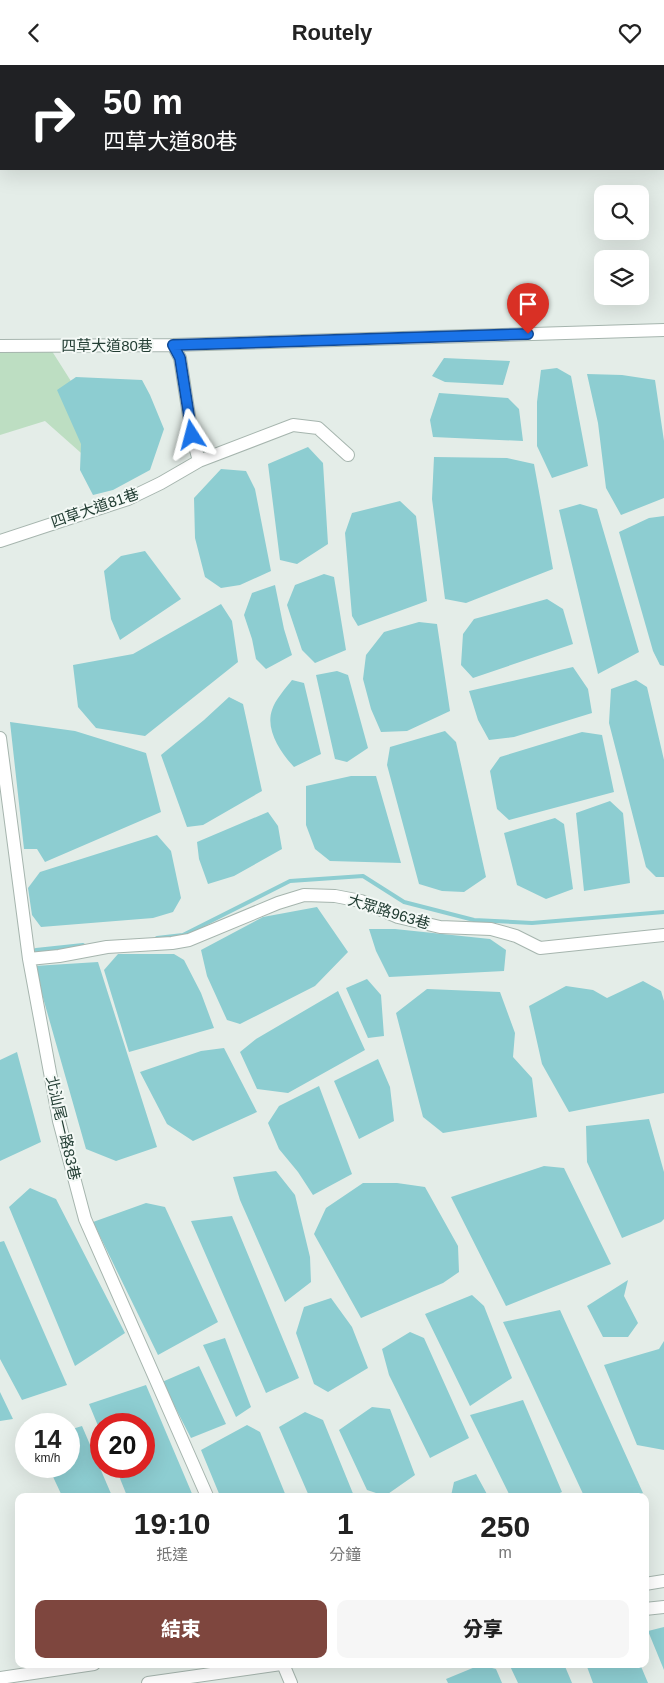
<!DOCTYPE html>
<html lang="zh-TW">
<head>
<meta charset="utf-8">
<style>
	body { margin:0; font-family:Arial,"Noto Sans TC",sans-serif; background:#f6f6f6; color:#222; height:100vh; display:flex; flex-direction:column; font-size:19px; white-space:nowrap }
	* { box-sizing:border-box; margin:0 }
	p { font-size:16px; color:#767676 }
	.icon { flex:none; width:28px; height:28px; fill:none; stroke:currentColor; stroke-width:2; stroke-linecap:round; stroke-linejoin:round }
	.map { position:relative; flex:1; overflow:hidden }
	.sheet { position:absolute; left:15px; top:1428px; width:634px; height:175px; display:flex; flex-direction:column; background:#fff; border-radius:10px; box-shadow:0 5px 20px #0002 }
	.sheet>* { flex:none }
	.top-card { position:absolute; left:0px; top:0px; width:665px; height:105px; box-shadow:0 5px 20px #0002; background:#202124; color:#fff; overflow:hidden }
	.controls { position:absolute; left:594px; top:120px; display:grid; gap:10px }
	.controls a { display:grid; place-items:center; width:55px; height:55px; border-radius:10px; background:#fff; box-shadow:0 5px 20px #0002; font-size:25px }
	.speed { position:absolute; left:15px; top:1348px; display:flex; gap:10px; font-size:25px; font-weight:700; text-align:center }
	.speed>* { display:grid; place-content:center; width:65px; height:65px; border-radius:50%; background:#fff; box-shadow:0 5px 20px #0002; line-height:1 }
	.speed small { font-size:12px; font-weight:400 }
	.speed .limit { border:8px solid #d22; background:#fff; color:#111 }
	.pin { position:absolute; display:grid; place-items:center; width:42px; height:42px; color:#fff; margin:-51px -21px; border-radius:50% 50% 50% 0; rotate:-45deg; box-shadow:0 0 5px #0007 }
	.pin .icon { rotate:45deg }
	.me { position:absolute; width:55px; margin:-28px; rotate:351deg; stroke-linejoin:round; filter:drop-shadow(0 0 4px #0008) }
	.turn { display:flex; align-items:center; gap:18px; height:105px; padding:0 20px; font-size:22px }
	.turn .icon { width:65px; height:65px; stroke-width:2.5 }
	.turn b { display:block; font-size:35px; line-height:42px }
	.eta { display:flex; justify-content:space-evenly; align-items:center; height:85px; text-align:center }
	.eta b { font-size:30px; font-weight:800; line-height:35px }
	.button { display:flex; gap:10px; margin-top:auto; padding:10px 20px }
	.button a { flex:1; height:58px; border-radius:10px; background:#7e463e; color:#fff; font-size:20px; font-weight:800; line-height:58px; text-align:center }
	.button a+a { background:#f6f6f6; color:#222 }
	header { display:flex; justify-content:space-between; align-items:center; height:65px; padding:0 20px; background:#fff; font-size:22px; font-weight:800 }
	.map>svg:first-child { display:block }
</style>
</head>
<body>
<header><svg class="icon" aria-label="back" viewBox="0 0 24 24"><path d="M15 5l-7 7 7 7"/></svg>Routely<svg class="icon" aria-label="heart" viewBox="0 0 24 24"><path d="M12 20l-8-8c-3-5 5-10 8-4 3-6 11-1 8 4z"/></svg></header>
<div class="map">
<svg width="664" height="1618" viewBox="0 0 664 1618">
	<rect width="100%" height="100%" fill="#e4ede8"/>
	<path fill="#bddec2" d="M0 278 50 283 93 351 89 395 45 356 0 370Z"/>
	<path fill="#8dcdd1" d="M0 0H664V49V1H1L0 82Z
		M444 293 510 296 503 320 445 317 432 311Z
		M557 303 571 311 588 401 552 413 537 381V337L541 305Z
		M587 309 622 310 655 315 664 376V433L621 450 606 423 598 358Z
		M76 312 142 315 150 330 164 364 150 405 113 425 93 430 80 405 81 379 57 325Z
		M439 328 508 333 519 344 523 376 433 372 430 355Z
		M308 382 323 398 328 479 297 499 280 495 268 399Z
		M434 392 507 393 534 399 553 504 466 538 445 534 432 434Z
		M221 404 246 406 255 424 271 506 240 520 221 523 205 512 195 473 194 433Z
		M400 436 416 451 427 536 358 561 352 551 345 468 352 448Z
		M580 439 597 444 639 587 598 609 559 445Z
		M664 451V601L660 600 653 586 619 467 649 453Z
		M145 486 181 534 120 575 111 554 104 506 121 491Z
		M324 509 334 512 346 585 315 598 302 585 287 540 295 520Z
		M275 520 284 564 292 590 266 604 256 594 252 574 244 550 252 528Z
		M547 534 563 544 573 579 473 613 461 600 463 569 474 554Z
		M221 539 232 556 238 597 145 671 96 663 78 642 73 600 133 589Z
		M419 557 437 559 450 646 407 666 381 667 371 644 363 614 366 590 384 567Z
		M573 602 588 624 592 648 514 672 489 675 478 655 469 626Z
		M337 606 348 610 368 683 347 697 335 694 316 610Z
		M292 615 304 618 321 689 294 702C281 688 265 665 272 645 275 635 285 624 292 615Z
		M636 615 647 622 664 695V812H656L646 802 609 658 611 624Z
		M229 632 243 639 262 726 203 760 187 762 161 690 204 655Z
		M10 657 75 666 146 688 161 747 45 797 37 784H24Z
		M445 666 456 677 486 812 464 827 442 826 419 819 387 700 390 682Z
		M582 667 602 670 614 727 509 755 497 744 490 706 500 692Z
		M351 711H376L401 798 330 796 315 784 306 760V721Z
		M610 736 623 748 630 818 584 826 576 748Z
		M268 747 278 761 282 784 234 811 208 819 199 794 197 777Z
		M555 753 564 759 573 824 546 834 517 820 504 768Z
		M157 770 171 786 181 833 173 847 153 853 41 862 32 850 28 823 40 807Z
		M317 842 348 887 315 921 240 959 227 955 207 911 201 885 263 852Z
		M369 864H395L490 874 506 885 504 906 389 912 376 886Z
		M118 889H174L184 895 201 928 214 963 129 987 104 905Z
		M98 897 157 1082 116 1096 86 1084 34 901Z
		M367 914 381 930 384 971 368 973 346 923Z
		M643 916 661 926 664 936V1028L569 1047 542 999 529 941 566 921 593 925 607 933Z
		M427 924 500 927 515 968 513 992 532 1013 537 1052 443 1068 423 1052 396 948Z
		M338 926 365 985 288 1028 257 1024 240 987 256 974Z
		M224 983 257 1047 193 1076 167 1059 140 1007 201 986Z
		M17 987 41 1077 0 1096V995Z
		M378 994 390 1022 394 1056 359 1074 334 1016Z
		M319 1021 352 1109 313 1130 298 1107 279 1084 268 1058 279 1041Z
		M649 1054 664 1107V1154L661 1157 622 1173 587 1097 586 1061Z
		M544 1101 564 1103 611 1199 506 1241 451 1132Z
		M276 1106 295 1130 310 1192 311 1217 285 1237 240 1135 233 1112Z
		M363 1118H397L425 1122 458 1181 459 1207 443 1218 361 1253 314 1169 326 1143Z
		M30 1123 56 1134 125 1268 75 1301 9 1142Z
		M146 1138 165 1142 218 1257 158 1290 93 1157Z
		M232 1151 299 1313 266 1328 191 1156Z
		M4 1176 67 1320 22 1335 0 1294V1177Z
		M628 1215 624 1231 638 1258 628 1272H603L587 1241Z
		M472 1230 484 1241 512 1313 470 1341 425 1249Z
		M331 1233 352 1262 368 1303 328 1327 314 1319 296 1268 304 1242Z
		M560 1245 643 1428 636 1431H584L503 1257Z
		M410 1267 424 1273 469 1373 430 1393 389 1310 382 1284Z
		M225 1273 251 1342 236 1352 203 1280Z
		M664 1276V1385L637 1380 604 1300 659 1284Z
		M199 1301 226 1359 191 1373 162 1317Z
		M146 1320 193 1431H127L115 1401H144V1359H101V1368L89 1339Z
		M0 1327 13 1354 0 1356Z
		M523 1335 562 1427 553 1431H510L470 1350Z
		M372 1342 390 1344 415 1410 385 1431 367 1425 339 1365Z
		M305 1347 323 1355 354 1431H309L279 1362Z
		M247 1360 260 1367 286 1431H220L201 1385Z
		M82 1361 112 1431H62L48 1401H69V1365Z
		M476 1409 488 1431H451L454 1417Z
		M664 1562V1605L648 1566Z
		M509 1599H564L572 1618H518Z
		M586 1599H640L648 1618H593Z
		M480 1600 496 1604 502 1618H448L446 1614Z"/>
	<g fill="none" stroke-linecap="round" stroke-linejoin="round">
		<path stroke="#8dcdd1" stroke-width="4" d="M157 873 183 870 290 816 363 811 404 837 474 855 532 858 664 847
			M36 885 83 880"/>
		<defs>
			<path id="minor" d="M173 280 180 293 192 370 199 396
				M0 281 173 280 664 265
				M0 476 128 434 161 418 199 396 293 360 318 363 348 390
				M0 673 29 894 59 1056 85 1154 207 1431
				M29 894 59 891 107 882 172 878 189 875 278 838 304 830 335 831 361 836 398 852 440 862 491 864 516 871 540 883 664 870
				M645 1519 664 1516
				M645 1544 664 1542
				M283 1599 291 1618
				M0 1613 94 1599
				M148 1618 281 1599"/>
		</defs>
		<use href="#minor" stroke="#a6b5ae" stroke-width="14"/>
		<use href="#minor" stroke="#fff" stroke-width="12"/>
	</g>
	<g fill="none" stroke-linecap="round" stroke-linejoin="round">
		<defs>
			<path id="route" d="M192 370 180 293 173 280 528 269"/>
		</defs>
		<use href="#route" stroke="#114b97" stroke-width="12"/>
		<use href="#route" stroke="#1a73e8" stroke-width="9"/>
	</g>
	<g text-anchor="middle" stroke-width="4" stroke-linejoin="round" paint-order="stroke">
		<g font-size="15" fill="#233e34" stroke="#f4f9f6">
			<text x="107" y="286">四草大道80巷</text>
			<text transform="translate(95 443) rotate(-19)" y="5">四草大道81巷</text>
			<text transform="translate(389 847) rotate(17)" y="5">大眾路963巷</text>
			<text transform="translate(63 1063) rotate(77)" y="5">北汕尾一路83巷</text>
		</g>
	</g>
</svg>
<div class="controls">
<a><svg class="icon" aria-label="search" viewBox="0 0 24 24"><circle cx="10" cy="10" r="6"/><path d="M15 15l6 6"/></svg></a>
<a><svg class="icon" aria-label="layers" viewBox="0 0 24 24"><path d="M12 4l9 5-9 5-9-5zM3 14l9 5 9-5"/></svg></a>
</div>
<div class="speed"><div>14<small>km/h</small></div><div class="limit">20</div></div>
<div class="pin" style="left:528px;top:269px;background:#d93025"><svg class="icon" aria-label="arrive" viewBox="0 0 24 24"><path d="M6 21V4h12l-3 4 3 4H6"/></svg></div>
<svg class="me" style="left:192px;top:370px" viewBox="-20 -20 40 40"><path d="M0-17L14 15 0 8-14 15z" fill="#1a73e8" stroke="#fff" stroke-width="4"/></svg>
<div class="top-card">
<div class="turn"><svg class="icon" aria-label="right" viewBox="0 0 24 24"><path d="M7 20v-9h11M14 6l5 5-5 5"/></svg><div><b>50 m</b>四草大道80巷</div></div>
</div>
<section class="sheet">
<div class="eta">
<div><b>19:10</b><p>抵達</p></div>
<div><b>1</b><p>分鐘</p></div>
<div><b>250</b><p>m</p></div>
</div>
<div class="button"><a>結束</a><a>分享</a></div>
</section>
</div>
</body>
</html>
